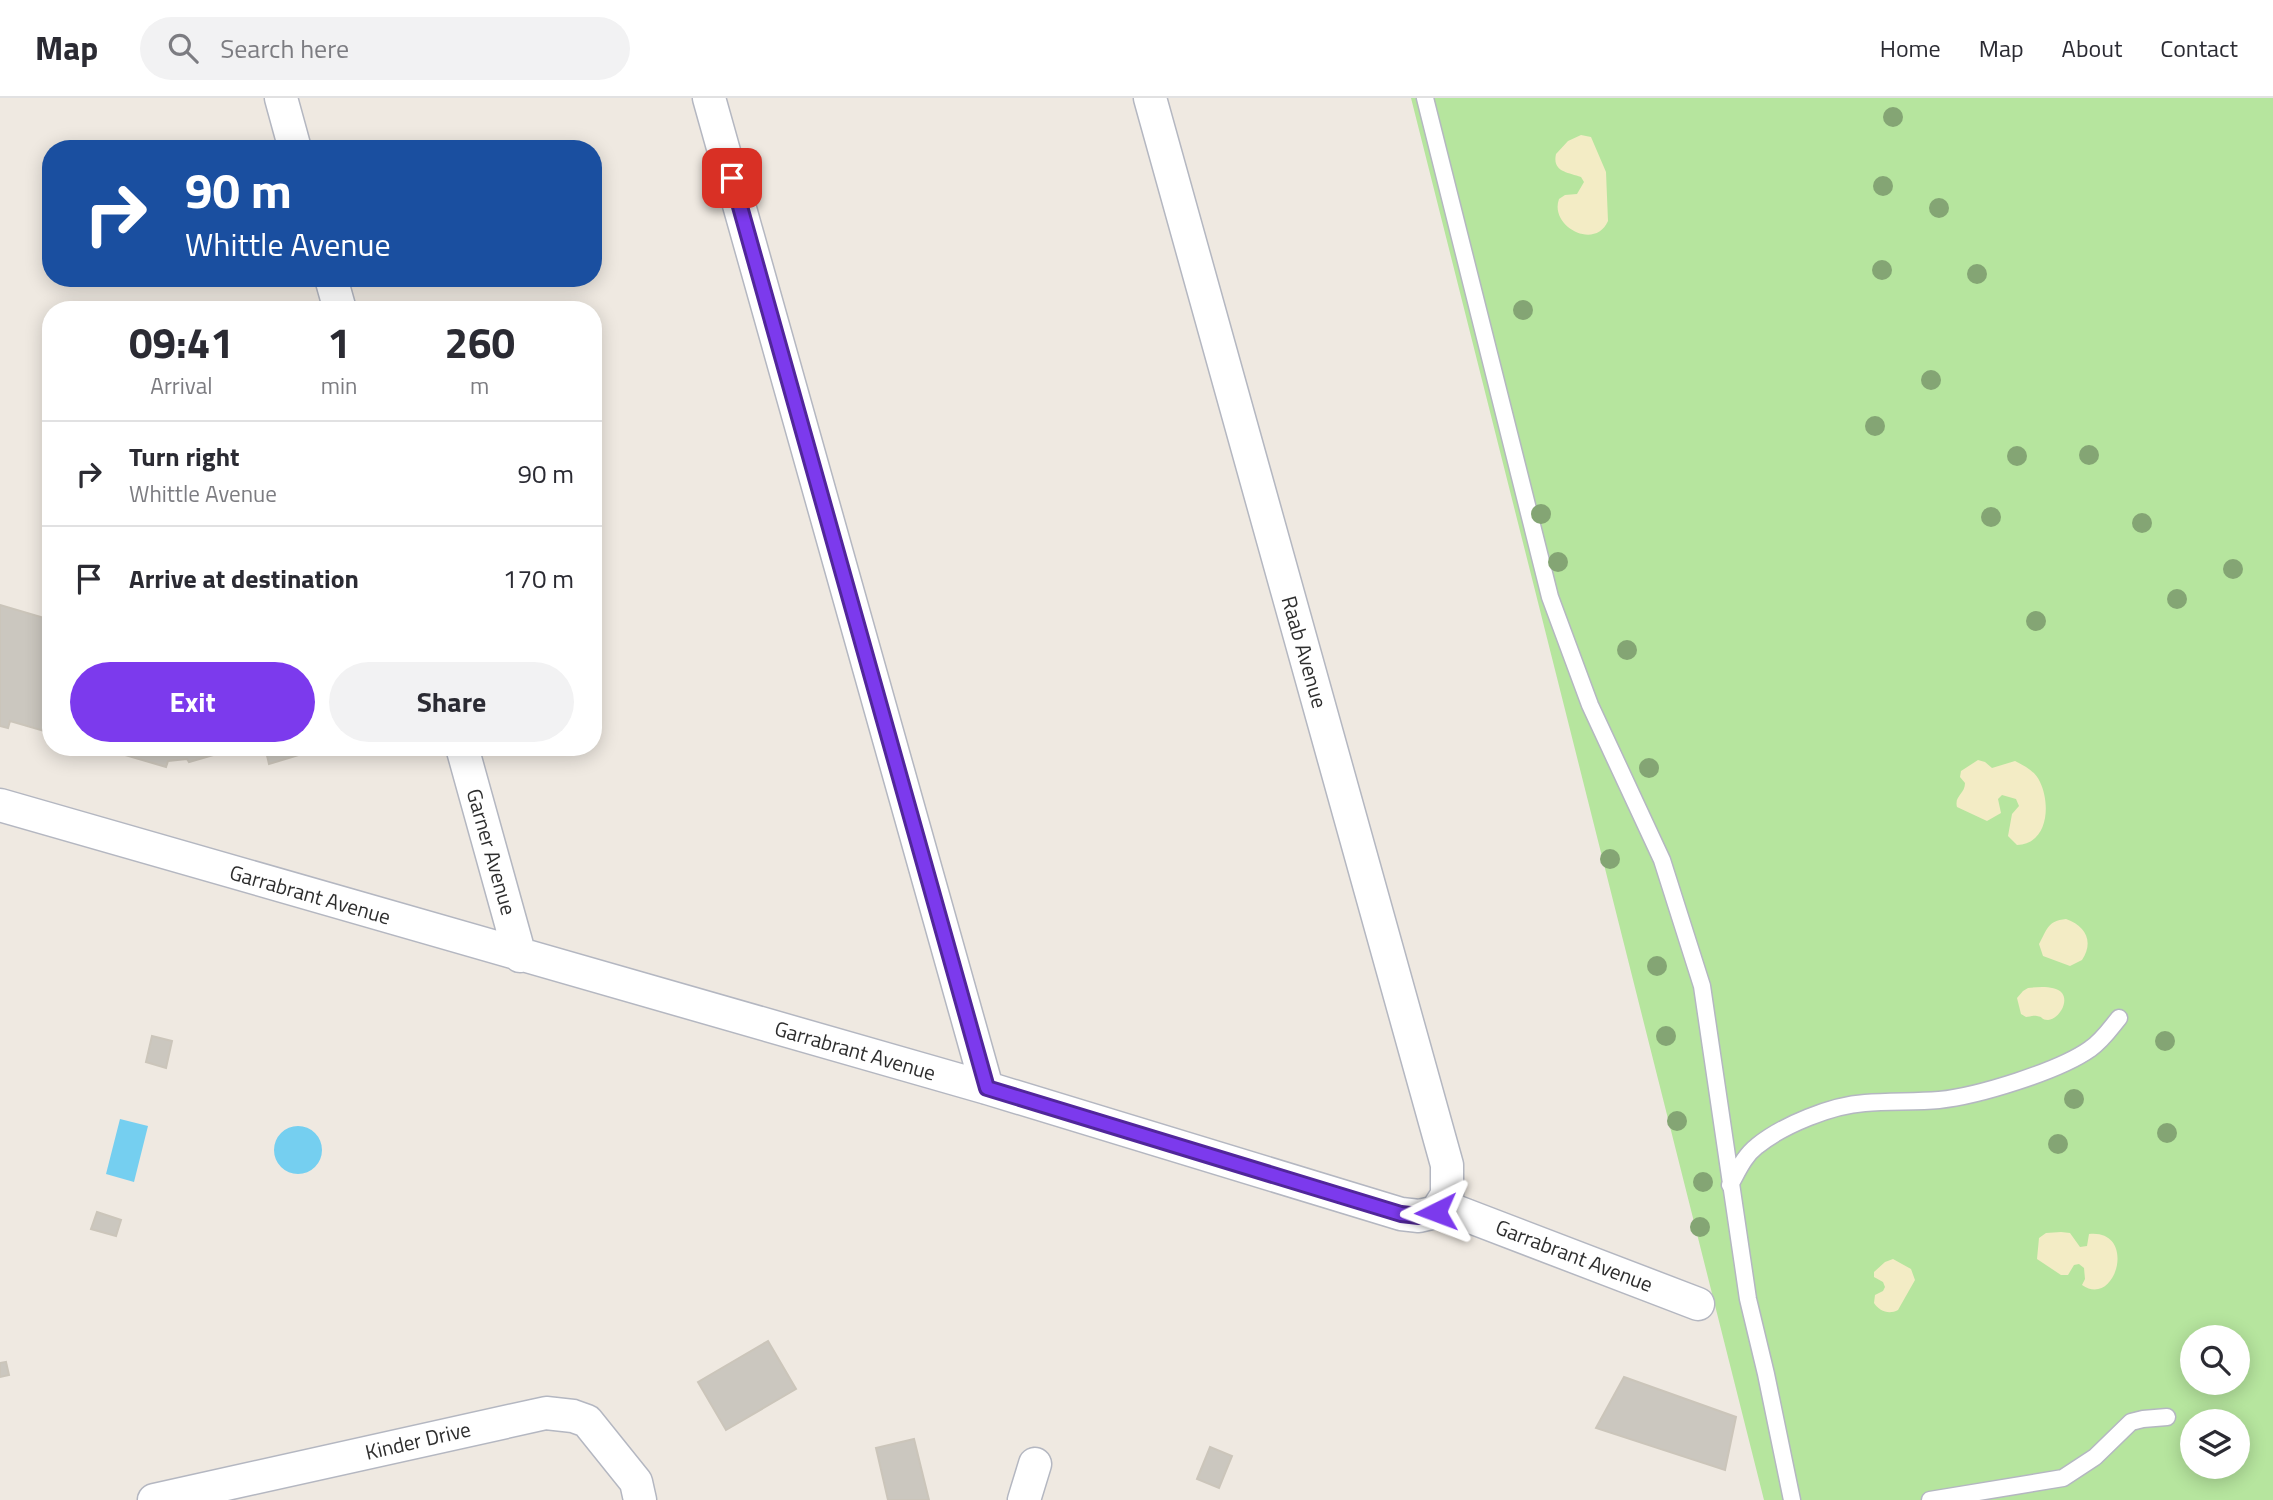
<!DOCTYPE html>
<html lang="en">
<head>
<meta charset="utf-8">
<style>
	body { margin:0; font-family:"Titillium Web",sans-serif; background:#f2f2f3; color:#2b2b33; height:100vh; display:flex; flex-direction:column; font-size:26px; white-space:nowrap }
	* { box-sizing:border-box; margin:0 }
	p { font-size:23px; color:#7c7c81 }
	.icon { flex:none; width:38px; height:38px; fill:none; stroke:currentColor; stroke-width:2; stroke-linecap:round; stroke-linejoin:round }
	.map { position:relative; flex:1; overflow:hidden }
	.side { position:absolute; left:42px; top:203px; width:560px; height:455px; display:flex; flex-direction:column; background:#fff; border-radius:28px; box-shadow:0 4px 18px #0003 }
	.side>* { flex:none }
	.top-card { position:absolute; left:42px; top:42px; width:560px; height:147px; border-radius:28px; box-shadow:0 4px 18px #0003; background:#1a4fa0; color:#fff; overflow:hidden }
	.fabs { position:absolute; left:2180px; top:1227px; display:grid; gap:14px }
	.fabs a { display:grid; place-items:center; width:70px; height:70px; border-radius:50%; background:#fff; box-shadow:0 4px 18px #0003; font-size:35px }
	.pin { position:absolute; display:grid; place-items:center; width:60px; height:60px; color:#fff; margin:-30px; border-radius:14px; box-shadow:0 4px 10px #0006 }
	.me { position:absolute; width:77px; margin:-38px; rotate:267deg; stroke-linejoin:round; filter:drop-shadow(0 0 5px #0008) }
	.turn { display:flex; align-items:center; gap:24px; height:147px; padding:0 28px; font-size:32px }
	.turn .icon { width:91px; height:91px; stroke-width:2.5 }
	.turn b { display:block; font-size:49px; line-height:60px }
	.eta { display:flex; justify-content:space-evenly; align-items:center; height:119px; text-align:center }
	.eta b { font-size:42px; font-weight:700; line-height:49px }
	.cta { display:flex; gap:14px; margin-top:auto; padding:14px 28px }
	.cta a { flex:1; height:80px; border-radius:42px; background:#7c3aed; color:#fff; font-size:28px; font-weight:700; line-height:80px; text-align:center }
	.cta a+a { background:#f2f2f3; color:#2b2b33 }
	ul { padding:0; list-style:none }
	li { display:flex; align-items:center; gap:21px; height:105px; padding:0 28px; border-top:2px solid #e1e1e2 }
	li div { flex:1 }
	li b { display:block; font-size:26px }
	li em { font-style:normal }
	header { display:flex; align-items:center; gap:42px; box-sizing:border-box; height:98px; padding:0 35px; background:#fff; border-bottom:2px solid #e1e1e2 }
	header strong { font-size:33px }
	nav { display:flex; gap:38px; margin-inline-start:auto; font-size:24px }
	.search { width:490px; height:63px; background:#f2f2f3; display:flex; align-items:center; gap:18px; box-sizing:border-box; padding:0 24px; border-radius:38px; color:#7c7c81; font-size:26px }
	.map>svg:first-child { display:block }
</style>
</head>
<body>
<header>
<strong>Map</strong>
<div class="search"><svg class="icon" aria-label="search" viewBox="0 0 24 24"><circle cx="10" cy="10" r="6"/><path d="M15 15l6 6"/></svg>Search here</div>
<nav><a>Home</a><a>Map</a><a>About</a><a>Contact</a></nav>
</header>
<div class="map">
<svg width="2273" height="1402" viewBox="0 0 2273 1402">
	<rect width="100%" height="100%" fill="#efe9e1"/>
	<path fill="#b6e59e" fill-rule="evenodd" d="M1411 0H2273V1402H1764ZM2193 1239H2238V1284H2193ZM2193 1323H2238V1368H2193Z"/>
	<path fill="#f3ecc5" d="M1581 37 1591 39 1606 74 1608 123C1595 153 1549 128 1559 101L1565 97 1577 96 1584 84 1581 79C1568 74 1552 74 1556 56L1568 43Z
		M1978 662 1985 664 1992 670 2015 663C2025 668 2035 673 2040 684 2051 707 2048 746 2017 747L2008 738 2012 716 2019 708 2016 701 2002 697 1998 701 2001 715 1987 723 1957 709C1954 698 1965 696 1965 685L1960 679 1961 673Z
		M2066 821C2086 828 2094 844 2082 862L2070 868 2043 858 2039 846C2047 832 2047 823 2066 821Z
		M2028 890C2037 889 2055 887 2062 895 2069 904 2059 921 2048 922 2041 922 2044 919 2037 918 2033 917 2029 919 2026 919L2021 916 2017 900 2023 893Z
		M2061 1134 2070 1135 2080 1149 2087 1148 2089 1136C2138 1131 2116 1211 2082 1187L2085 1181 2084 1170 2079 1166 2074 1167 2068 1177H2061L2037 1161 2039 1140 2046 1135Z
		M1893 1161 1911 1171 1915 1182 1898 1212C1889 1217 1879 1213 1874 1205L1875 1197 1883 1193 1885 1189 1883 1184 1874 1179V1174L1885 1164Z"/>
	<path fill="#75cff0" d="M120 1021 148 1028 134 1084 106 1076Z
		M274 1052a24 24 0 1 1 48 0a24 24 0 1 1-48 0Z"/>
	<path fill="#cbc7bf" stroke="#cbc5ba" stroke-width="2" d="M0 507 51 522V635L10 623 8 630 0 628Z
		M98 649H241L189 664 187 661 168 663 166 669Z
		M265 649H325L269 666Z
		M152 938 172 943 166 970 146 964Z
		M97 1114 121 1122 116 1138 91 1131Z
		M768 1243 796 1291 726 1332 698 1284Z
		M6 1264 9 1277 0 1279V1265Z
		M1624 1279 1736 1319 1725 1372 1596 1330Z
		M914 1341 929 1402H888L876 1350Z
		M1210 1349 1232 1358 1219 1390 1197 1381Z"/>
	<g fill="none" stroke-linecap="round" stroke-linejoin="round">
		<defs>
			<path id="service" d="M1425 0 1550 499 1590 607 1662 762 1702 888 1748 1201 1766 1276 1792 1402
				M1730 1087C1738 1073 1744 1058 1757 1048 1783 1027 1832 1007 1865 1005 1890 1003 1915 1004 1939 1002 1978 998 2059 973 2090 951 2102 943 2110 931 2119 920
				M1930 1402 2063 1380 2095 1359 2131 1324 2143 1321 2167 1319"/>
			<path id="minor" d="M281 0 295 51
				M709 0 987 990
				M331 180 340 212
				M462 649 520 858
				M0 707 987 990 1401 1116 1419 1118 1436 1114 1447 1097V1067L1150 0
				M1442 1108 1698 1206
				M154 1402 546 1315 573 1318 587 1323 636 1384 640 1402
				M1024 1402 1035 1366"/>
		</defs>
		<use href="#service" stroke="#b4b7c1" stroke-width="19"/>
		<use href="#minor" stroke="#b4b7c1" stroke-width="35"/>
		<use href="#service" stroke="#fff" stroke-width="16"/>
		<use href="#minor" stroke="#fff" stroke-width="32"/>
	</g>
	<g fill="#84a574">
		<circle cx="1893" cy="19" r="10"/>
		<circle cx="1883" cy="88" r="10"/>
		<circle cx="1939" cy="110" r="10"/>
		<circle cx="1882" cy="172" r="10"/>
		<circle cx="1977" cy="176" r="10"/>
		<circle cx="1523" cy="212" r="10"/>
		<circle cx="1931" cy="282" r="10"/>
		<circle cx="1875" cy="328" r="10"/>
		<circle cx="2089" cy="357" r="10"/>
		<circle cx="2017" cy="358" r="10"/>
		<circle cx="1541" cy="416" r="10"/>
		<circle cx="1991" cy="419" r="10"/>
		<circle cx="2142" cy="425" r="10"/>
		<circle cx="1558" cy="464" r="10"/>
		<circle cx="2233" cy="471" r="10"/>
		<circle cx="2177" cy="501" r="10"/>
		<circle cx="2036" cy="523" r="10"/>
		<circle cx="1627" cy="552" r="10"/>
		<circle cx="1649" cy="670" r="10"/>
		<circle cx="1610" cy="761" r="10"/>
		<circle cx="1657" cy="868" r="10"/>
		<circle cx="1666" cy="938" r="10"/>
		<circle cx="2165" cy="943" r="10"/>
		<circle cx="2074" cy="1001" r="10"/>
		<circle cx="1677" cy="1023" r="10"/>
		<circle cx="2167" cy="1035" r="10"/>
		<circle cx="2058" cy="1046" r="10"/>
		<circle cx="1703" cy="1084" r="10"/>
		<circle cx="1700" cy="1129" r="10"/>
	</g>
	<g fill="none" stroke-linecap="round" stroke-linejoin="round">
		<defs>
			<path id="route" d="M732 80 987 990 1401 1116 1419 1118 1436 1114"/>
		</defs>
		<use href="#route" stroke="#51269a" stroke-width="18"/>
		<use href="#route" stroke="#7c3aed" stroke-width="12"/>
	</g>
	<g text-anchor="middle" stroke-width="7" stroke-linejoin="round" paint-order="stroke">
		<g font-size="21" fill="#2e2e2e" stroke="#fff">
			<text transform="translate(1304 554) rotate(74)" y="7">Raab Avenue</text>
			<text transform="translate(491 754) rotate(74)" y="7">Garner Avenue</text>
			<text transform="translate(310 797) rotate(16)" y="7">Garrabrant Avenue</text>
			<text transform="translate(855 953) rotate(16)" y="7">Garrabrant Avenue</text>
			<text transform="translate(1574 1158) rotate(21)" y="7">Garrabrant Avenue</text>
			<text transform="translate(418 1343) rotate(-13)" y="7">Kinder Drive</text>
		</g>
	</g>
</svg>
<div class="fabs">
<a><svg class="icon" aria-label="search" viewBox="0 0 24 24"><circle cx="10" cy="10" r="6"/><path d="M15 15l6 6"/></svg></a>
<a><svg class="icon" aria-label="layers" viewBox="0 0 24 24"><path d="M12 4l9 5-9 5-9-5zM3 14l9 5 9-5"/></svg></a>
</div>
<div class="pin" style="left:732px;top:80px;background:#d93025"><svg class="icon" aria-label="arrive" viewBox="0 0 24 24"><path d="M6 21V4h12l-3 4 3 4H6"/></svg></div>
<svg class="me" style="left:1436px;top:1114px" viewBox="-20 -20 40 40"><path d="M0-17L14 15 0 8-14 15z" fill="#7c3aed" stroke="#fff" stroke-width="4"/></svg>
<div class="top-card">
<div class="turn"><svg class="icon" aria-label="right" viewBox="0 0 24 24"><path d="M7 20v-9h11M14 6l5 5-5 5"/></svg><div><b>90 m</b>Whittle Avenue</div></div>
</div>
<section class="side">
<div class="eta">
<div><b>09:41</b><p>Arrival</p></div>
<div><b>1</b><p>min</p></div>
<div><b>260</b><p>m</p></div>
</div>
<ul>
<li><svg class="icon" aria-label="right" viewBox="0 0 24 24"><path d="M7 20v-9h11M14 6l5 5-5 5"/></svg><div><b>Turn right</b><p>Whittle Avenue</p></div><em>90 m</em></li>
<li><svg class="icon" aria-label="arrive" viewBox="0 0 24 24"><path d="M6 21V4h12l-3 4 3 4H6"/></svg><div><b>Arrive at destination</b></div><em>170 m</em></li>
</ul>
<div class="cta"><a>Exit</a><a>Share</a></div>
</section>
</div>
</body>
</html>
